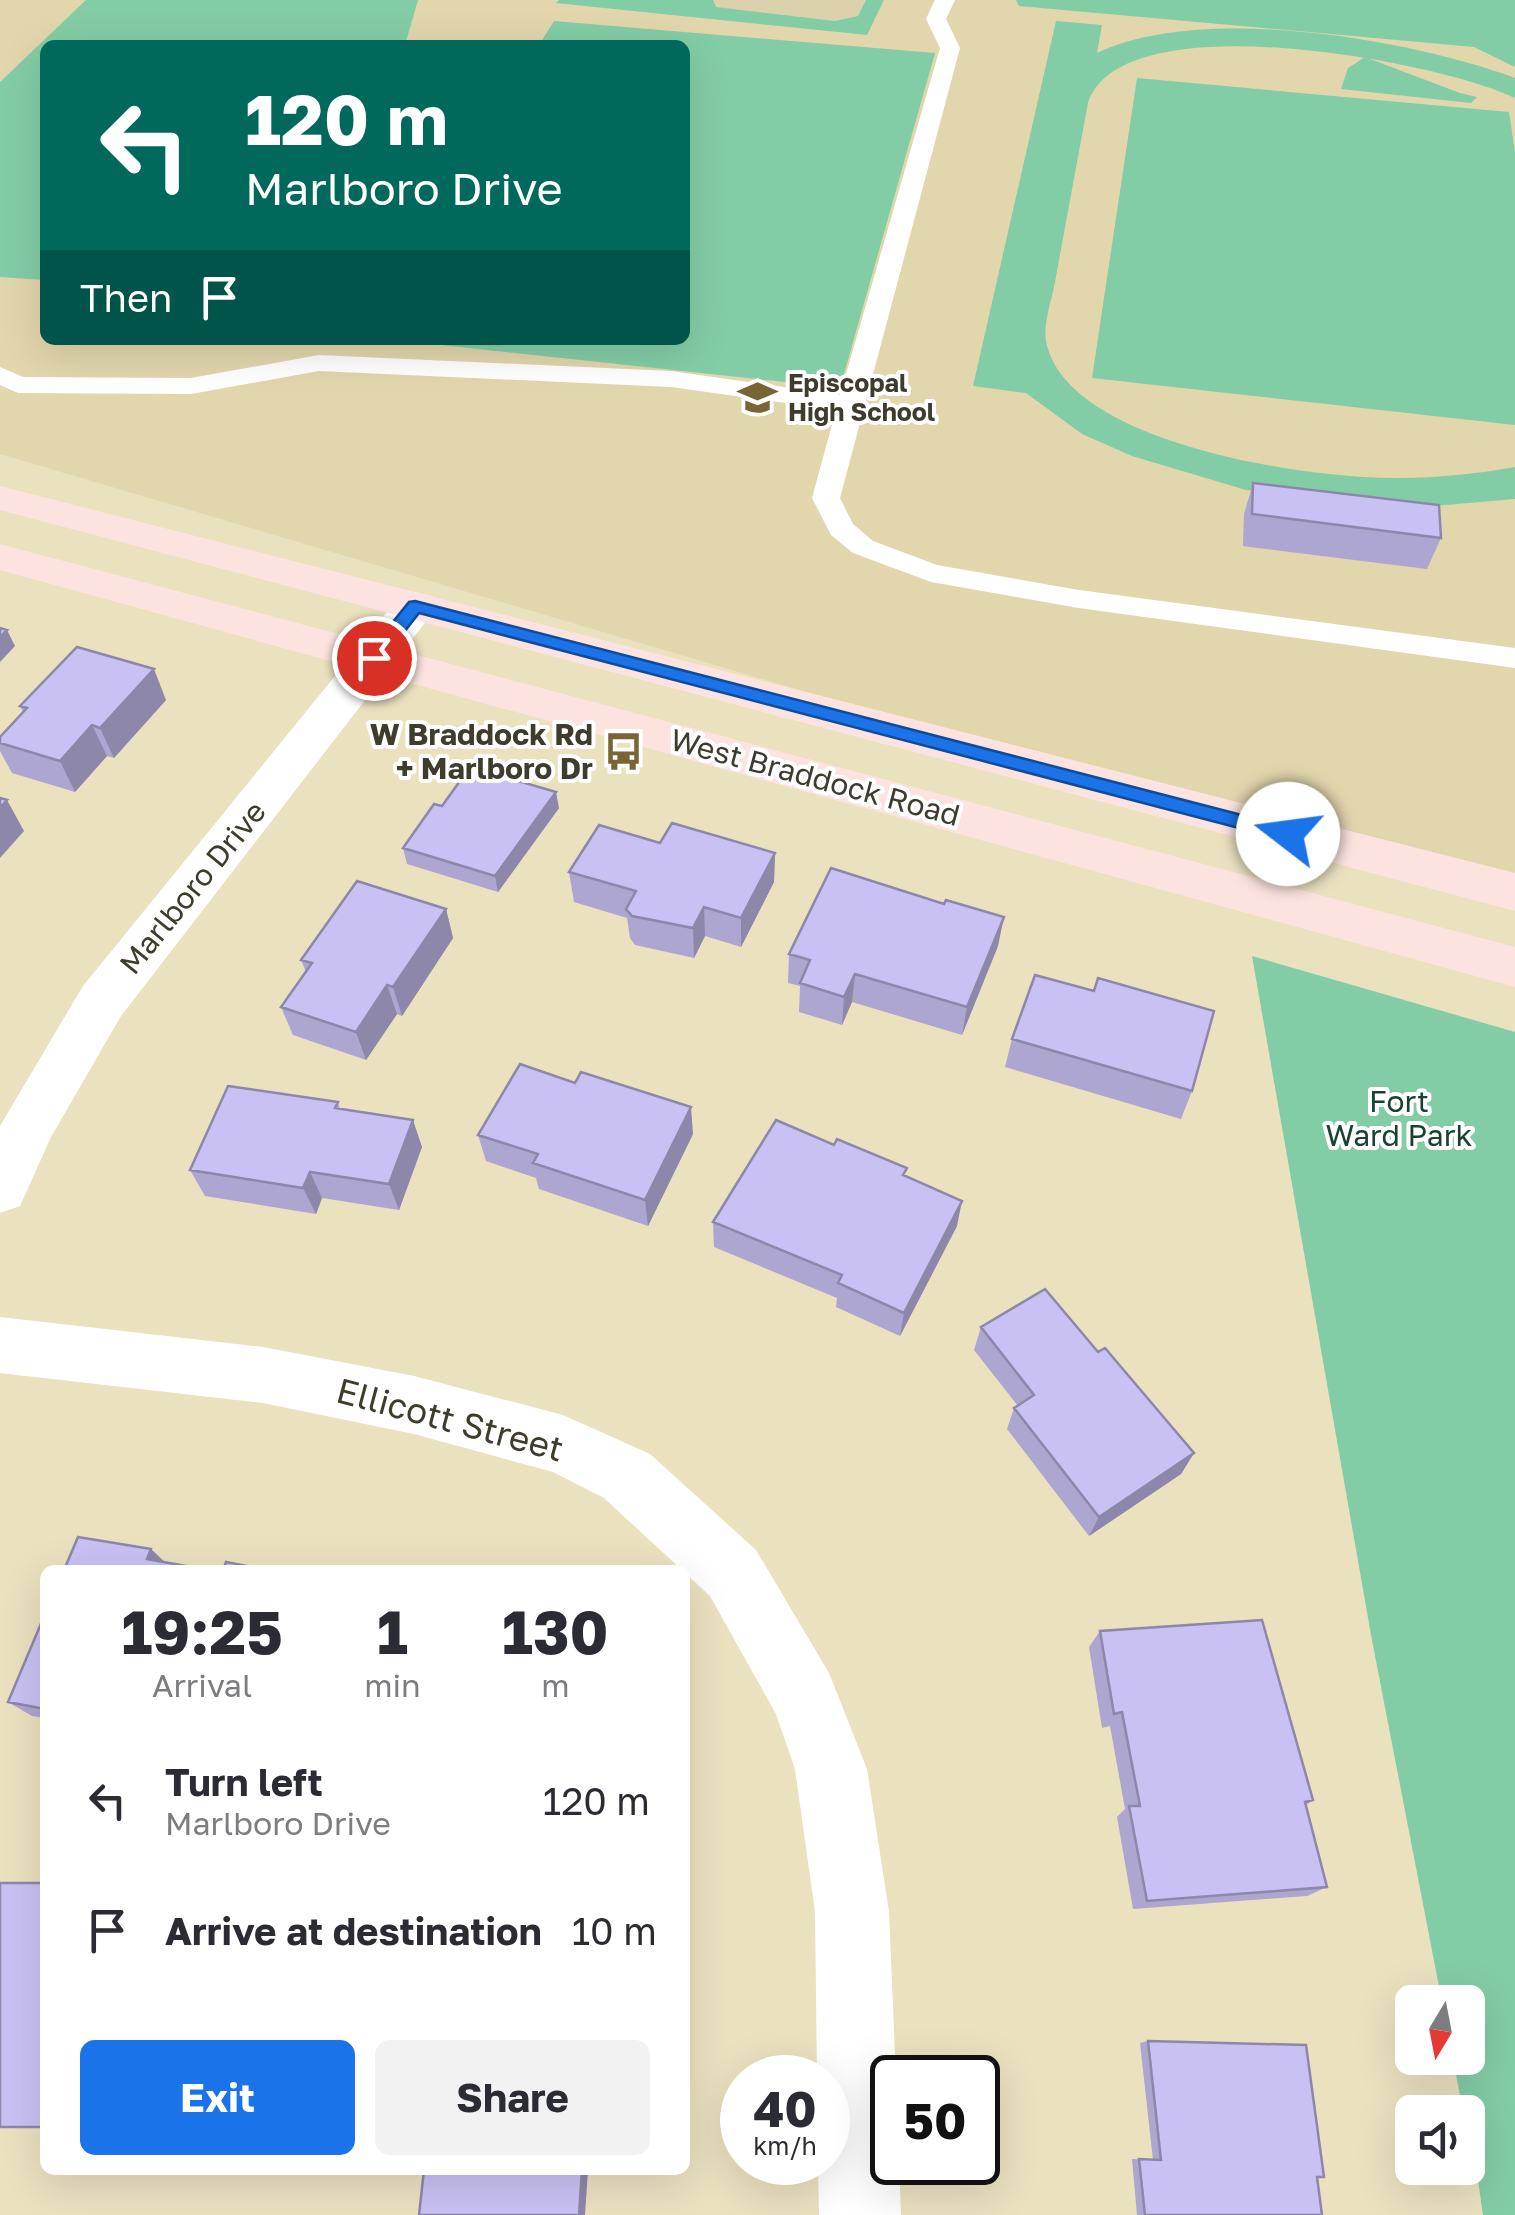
<!DOCTYPE html>
<html lang="en">
<head>
<meta charset="utf-8">
<style>
	body { margin:0; font-family:"Golos Text",sans-serif; background:#f2f2f3; color:#2b2b33; height:100vh; display:flex; flex-direction:column; font-size:38px; white-space:nowrap }
	* { box-sizing:border-box; margin:0 }
	p { font-size:32px; color:#7c7c81 }
	.icon { flex:none; width:55px; height:55px; fill:none; stroke:currentColor; stroke-width:2; stroke-linecap:round; stroke-linejoin:round }
	.map { position:relative; flex:1; overflow:hidden }
	.panel { position:absolute; left:40px; top:1565px; width:650px; height:610px; display:flex; flex-direction:column; background:#fff; border-radius:15px; box-shadow:0 10px 40px #0002 }
	.panel>* { flex:none }
	.top-card { position:absolute; left:40px; top:40px; width:650px; height:305px; border-radius:15px; box-shadow:0 10px 40px #0002; background:#00695c; color:#fff; overflow:hidden }
	.needle { width:65px; rotate:190deg }
	.buttons { position:absolute; left:1395px; top:1985px; display:grid; gap:20px }
	.buttons a { display:grid; place-items:center; width:90px; height:90px; border-radius:15px; background:#fff; box-shadow:0 10px 40px #0002; font-size:50px }
	.speed { position:absolute; left:720px; top:2055px; display:flex; gap:20px; font-size:50px; font-weight:700; text-align:center }
	.speed>* { display:grid; place-content:center; width:130px; height:130px; border-radius:50%; background:#fff; box-shadow:0 10px 40px #0002; line-height:1 }
	.speed small { font-size:25px; font-weight:400 }
	.speed .limit { border:5px solid #111; border-radius:15px; background:#fff; color:#111 }
	.pin { position:absolute; display:grid; place-items:center; width:85px; height:85px; color:#fff; margin:-42px; border:5px solid #fff; border-radius:50%; box-shadow:0 2px 10px #0007 }
	.me { position:absolute; width:110px; margin:-55px; rotate:285deg; stroke-linejoin:round; filter:drop-shadow(0 0 8px #0008) }
	.turn { display:flex; align-items:center; gap:35px; height:210px; padding:0 40px; font-size:45px }
	.turn .icon { width:130px; height:130px; stroke-width:2.5 }
	.turn b { display:block; font-size:70px; line-height:85px }
	.then { display:flex; align-items:center; height:95px; padding:0 40px; background:#0003; gap:20px; font-size:38px }
	.eta { display:flex; justify-content:space-evenly; align-items:center; height:170px; text-align:center }
	.eta b { font-size:60px; font-weight:700; line-height:70px }
	.button { display:flex; gap:20px; margin-top:auto; padding:20px 40px }
	.button a { flex:1; height:115px; border-radius:15px; background:#1a73e8; color:#fff; font-size:40px; font-weight:700; line-height:115px; text-align:center }
	.button a+a { background:#f2f2f3; color:#2b2b33 }
	ul { padding:0; list-style:none }
	li { display:flex; align-items:center; gap:30px; height:130px; padding:0 40px }
	li div { flex:1 }
	li b { display:block; font-size:38px }
	li em { font-style:normal }
	.map>svg:first-child { display:block }
</style>
</head>
<body>
<div class="map">
<svg width="1515" height="2215" viewBox="0 0 1515 2215">
	<rect width="100%" height="100%" fill="#eae1bf"/>
	<path fill="#e2d6ad" fill-rule="evenodd" d="M0 0H1515V901L0 454ZM45 45H685V340H45Z"/>
	<path fill="#83cda6" d="M86 0H418L405 45H45V280L0 277V82Z
		M559 0H884L867 35 556 3Z
		M1016 0H1515V67L1474 47 1019 6Z
		M554 21 935 53 840 388 395 340H685V45H539Z
		M1056 21 1102 25 1097 53C1201 3 1411 39 1515 78V98C1441 62 1122 0 1088 103 1077 162 1066 222 1055 282 1052 299 1043 324 1046 341 1064 439 1284 473 1364 477 1415 480 1465 476 1515 467V499L1422 507 1246 490 1132 456 1082 434 1026 393 973 386Z
		M1365 57 1460 93 1477 97 1471 103 1341 89 1348 68Z
		M1137 78 1509 112 1515 152V425L1092 378Z
		M1252 956 1515 1032V2215H1483L1468 2112H1463L1453 2058H1468V2002H1442L1371 1635Z"/>
	<path fill="#dbd1ad" d="M713 0H866L858 16 835 21 716 7Z"/>
	<g fill="none" stroke-linecap="round" stroke-linejoin="round">
		<path fill="#fff" fill-rule="evenodd" d="M935 0H955L946 19 960 48 840 498 853 524 873 541 937 565 1079 590 1515 648V668L1079 608 931 582 853 553 831 535 812 498 836 410 671 387 319 371 191 394 18 393 0 385V367L23 377 191 378 319 355 671 371 840 395 940 48 926 19Z"/>
		<path fill="#fff" fill-rule="evenodd" d="M415 592 430 596 436 606 430 616 121 1016 51 1137 20 1206 0 1213V1126L83 986 400 596Z
			M0 1317 263 1347 414 1376 563 1415 650 1454 756 1550 829 1673 867 1769 889 1912 896 2078 892 2162H899L901 2215H819L818 2162H828V2078H817L815 1912 795 1769 776 1714 710 1596 604 1498 553 1472 414 1434 263 1403 0 1373Z"/>
		<path fill="#fce3e0" fill-rule="evenodd" d="M0 486 1515 873V911L0 510Z
			M0 544 1515 947V987L0 570Z"/>
	</g>
	<path fill="#ada6d1" d="M1253 483 1441 538 1427 569 1243 546 1244 514Z
		M166 700 114 758 107 756 75 792 12 773 0 751V737L23 712 20 706Z
		M442 806 559 808 498 892 407 864 403 848Z
		M660 843 775 853 774 882 741 947 705 936 694 958 635 945 630 938 627 918 574 902 569 872Z
		M446 909 453 938 402 1016 397 1014 366 1060 293 1035 281 1007 306 972 301 960Z
		M998 946 962 1035 852 1002 842 1025 799 1012 800 986 788 983 789 954Z
		M1012 1039 1192 1091 1181 1119 1005 1067Z
		M338 1102 340 1109 422 1147 399 1210 322 1198 316 1214 205 1196 190 1170Z
		M693 1134 648 1226 539 1189 536 1178 486 1161 478 1135Z
		M906 1176 957 1226 900 1336 836 1307 837 1298 714 1247 713 1222Z
		M981 1327 1098 1352 1194 1453 1181 1474 1089 1536 1007 1429 1014 1408 1018 1406 974 1350Z
		M45 1614V1718L32 1716 8 1702Z
		M1100 1631 1313 1800 1306 1805 1327 1887 1307 1896 1133 1909 1117 1817 1125 1809 1110 1726 1102 1728 1089 1647Z
		M1148 2041 1317 2177 1322 2215H1137L1132 2159 1153 2160 1140 2043Z"/>
	<path fill="#8d87aa" d="M7 630 15 646 0 662V637Z
		M154 669 166 700 114 758 100 728Z
		M92 725 107 756 75 792 60 761Z
		M556 792 559 808 498 892 495 876Z
		M7 800 24 831 0 858V808Z
		M775 853 774 882 741 947V918Z
		M704 907 705 936 694 958 693 928Z
		M446 909 453 938 402 1016 393 987Z
		M1004 917 998 946 962 1035 967 1007Z
		M855 974 852 1002 842 1025 844 997Z
		M387 985 397 1014 366 1060 356 1032Z
		M691 1107 693 1134 648 1226 645 1200Z
		M413 1120 422 1147 399 1210 389 1184Z
		M310 1172 322 1198 316 1214 303 1188Z
		M962 1201 957 1226 900 1336 904 1313Z
		M1194 1453 1181 1474 1089 1536 1099 1517Z
		M151 1549 170 1567 147 1559Z
		M582 2170H588L585 2215H579Z"/>
	<path fill="#c9c1f3" stroke="#8d87aa" stroke-width="2.5" d="M1253 483 1439 505 1441 538 1252 514Z
		M0 628 7 630 0 637Z
		M77 647 154 669 100 728 92 725 60 761 0 743V737L27 708 20 706Z
		M470 767 556 792 495 876 403 848 434 804 442 806Z
		M0 798 7 800 0 808Z
		M672 823 775 853 741 918 704 907 693 928 632 916 626 909 636 891 569 872 599 825 660 843Z
		M831 868 944 904 946 900 1004 917 967 1007 855 974 844 997 800 983 810 960 789 954Z
		M357 881 446 909 393 987 387 985 356 1032 281 1007 312 963 301 960Z
		M1035 975 1094 991 1098 978 1214 1011 1192 1091 1012 1039Z
		M520 1064 575 1083 581 1072 691 1107 645 1200 533 1163 538 1154 478 1135Z
		M228 1086 338 1102 335 1108 413 1120 389 1184 310 1172 303 1188 190 1170Z
		M776 1120 834 1145 837 1139 907 1168 903 1175 962 1201 904 1313 838 1283 842 1275 713 1222Z
		M1045 1289 1098 1352 1105 1348 1194 1453 1099 1517 1014 1408 1034 1395 981 1327Z
		M78 1537 151 1549 147 1559 208 1570H64Z
		M226 1562 268 1570H223Z
		M45 1614V1709L8 1702Z
		M1262 1620 1313 1800 1305 1802 1327 1887 1147 1901 1129 1806H1140L1122 1712 1114 1714 1100 1631Z
		M0 1883H45V2127H0Z
		M1148 2041 1306 2045 1324 2177H1317L1322 2215H1145L1139 2159 1161 2160Z
		M424 2170H582L579 2215H419Z"/>
	<path fill="#1a73e8" stroke="#114b97" stroke-width="2.5" d="M415 601 1288 827 1299 834 1288 841 419 613 380 663H367V654L409 602Z"/>
	<defs>
		<symbol id="school-bare" viewBox="-9 -9 18 18"><path d="M0-5L7-2L0 1L-7-2ZM-4 1L0 2.5L4 1V4Q0 6-4 4Z" fill="#786533" stroke="#fff" stroke-width="2.5" paint-order="stroke"/></symbol>
		<symbol id="bus-bare" viewBox="-9 -9 18 18"><path d="M-5-6H5V4H4V6H2V4H-2V6H-4V4H-5ZM-3.5-4V0h7V-4ZM-3.5 1.2v1.5H-2V1.2ZM2 1.2v1.5H3.5V1.2Z" fill="#786533" stroke="#fff" stroke-width="2.5" paint-order="stroke"/></symbol>
	</defs>
	<g fill-rule="evenodd">
		<use href="#school-bare" x="730" y="370" width="55" height="55"/>
		<use href="#bus-bare" x="596" y="724" width="55" height="55"/>
	</g>
	<g text-anchor="middle" stroke-width="8" stroke-linejoin="round" paint-order="stroke">
		<g font-size="25" font-weight="bold" fill="#3f3c2e" stroke="#fff" text-anchor="start">
			<text x="788" y="392">Episcopal<tspan x="788" dy="29">High School</tspan></text>
		</g>
		<g font-size="30" font-weight="bold" fill="#3f3c2e" stroke="#fff" text-anchor="end">
			<text x="593" y="745">W Braddock Rd<tspan x="593" dy="34">+ Marlboro Dr</tspan></text>
		</g>
		<g font-size="30" fill="#3f3c2e" stroke="#fff">
			<text transform="translate(815 778) rotate(15)" y="10">West Braddock Road</text>
			<text transform="translate(193 888) rotate(-51)" y="10">Marlboro Drive</text>
		</g>
		<g font-size="30" fill="#19432f" stroke="#fff">
			<text x="1399" y="1112">Fort<tspan x="1399" dy="34">Ward Park</tspan></text>
		</g>
		<g font-size="35" fill="#3f3c2e" stroke="#fff">
			<text transform="translate(450 1420) rotate(15)" y="12">Ellicott Street</text>
		</g>
	</g>
</svg>
<div class="buttons">
<a><svg class="needle" viewBox="-14 -14 28 28"><path d="M0-13l5 13h-10z" fill="#e53935"/><path d="M0 13l5-13h-10z" fill="#7c7c81"/></svg></a>
<a><svg class="icon" aria-label="sound" viewBox="0 0 24 24"><path d="M4 9h4l5-4v14l-5-4H4zM17 9q2 3 0 6"/></svg></a>
</div>
<div class="speed"><div>40<small>km/h</small></div><div class="limit">50</div></div>
<div class="pin" style="left:374px;top:658px;background:#d93025"><svg class="icon" aria-label="arrive" viewBox="0 0 24 24"><path d="M6 21V4h12l-3 4 3 4H6"/></svg></div>
<svg class="me" style="left:1288px;top:834px" viewBox="-20 -20 40 40"><circle r="19" fill="#fff"/><path d="M0-13L10 11 0 6-10 11z" fill="#1a73e8"/></svg>
<div class="top-card">
<div class="turn"><svg class="icon" aria-label="left" viewBox="0 0 24 24"><path d="M17 20v-9H6M10 6l-5 5 5 5"/></svg><div><b>120 m</b>Marlboro Drive</div></div>
<div class="then">Then<svg class="icon" aria-label="arrive" viewBox="0 0 24 24"><path d="M6 21V4h12l-3 4 3 4H6"/></svg></div>
</div>
<section class="panel">
<div class="eta">
<div><b>19:25</b><p>Arrival</p></div>
<div><b>1</b><p>min</p></div>
<div><b>130</b><p>m</p></div>
</div>
<ul>
<li><svg class="icon" aria-label="left" viewBox="0 0 24 24"><path d="M17 20v-9H6M10 6l-5 5 5 5"/></svg><div><b>Turn left</b><p>Marlboro Drive</p></div><em>120 m</em></li>
<li><svg class="icon" aria-label="arrive" viewBox="0 0 24 24"><path d="M6 21V4h12l-3 4 3 4H6"/></svg><div><b>Arrive at destination</b></div><em>10 m</em></li>
</ul>
<div class="button"><a>Exit</a><a>Share</a></div>
</section>
</div>
</body>
</html>
